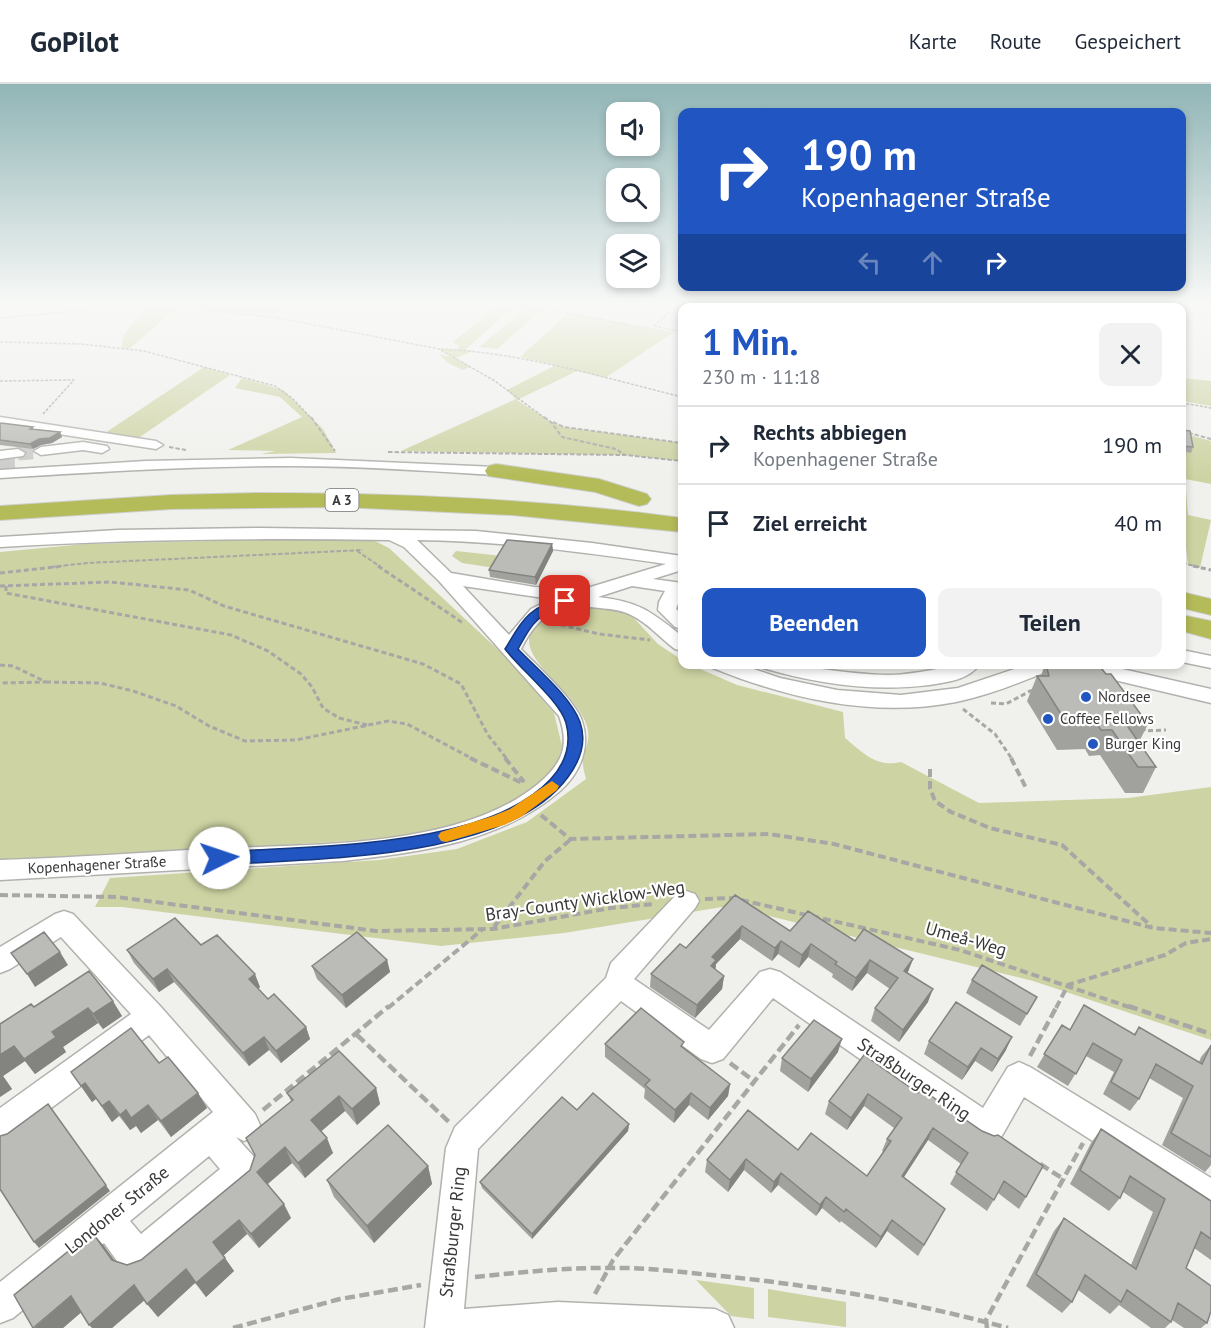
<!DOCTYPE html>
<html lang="de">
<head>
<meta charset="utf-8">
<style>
	body { margin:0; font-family:"PT Sans",sans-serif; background:#f2f2f3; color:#1f2937; height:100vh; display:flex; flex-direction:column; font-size:22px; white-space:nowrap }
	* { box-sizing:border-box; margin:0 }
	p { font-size:20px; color:#747a83 }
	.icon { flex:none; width:33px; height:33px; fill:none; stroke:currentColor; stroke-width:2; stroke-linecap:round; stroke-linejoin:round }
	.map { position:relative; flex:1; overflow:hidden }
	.sheet { position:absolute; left:678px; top:219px; width:508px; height:366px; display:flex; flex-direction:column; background:#fff; border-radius:12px; box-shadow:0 3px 9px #0003 }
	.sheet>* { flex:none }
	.banner { position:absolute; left:678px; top:24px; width:508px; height:183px; border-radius:12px; box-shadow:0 3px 9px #0003; background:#2055c2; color:#fff; overflow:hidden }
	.buttons { position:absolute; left:606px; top:18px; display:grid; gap:12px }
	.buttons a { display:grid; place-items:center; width:54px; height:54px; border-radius:12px; background:#fff; box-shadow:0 3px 9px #0003; font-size:30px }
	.pin { position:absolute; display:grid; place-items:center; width:51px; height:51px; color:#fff; margin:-26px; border-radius:12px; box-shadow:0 3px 9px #0006 }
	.me { position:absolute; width:66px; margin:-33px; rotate:86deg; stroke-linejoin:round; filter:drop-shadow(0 0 4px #0008) }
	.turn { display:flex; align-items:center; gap:21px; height:126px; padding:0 24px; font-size:27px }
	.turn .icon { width:78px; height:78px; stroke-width:2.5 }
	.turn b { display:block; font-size:42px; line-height:51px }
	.lanes { display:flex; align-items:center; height:57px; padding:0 24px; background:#0003; justify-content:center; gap:30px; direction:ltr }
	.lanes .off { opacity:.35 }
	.round { display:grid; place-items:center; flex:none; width:63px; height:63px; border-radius:12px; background:#f2f2f3 }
	.head { display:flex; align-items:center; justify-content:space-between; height:102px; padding:0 24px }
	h1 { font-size:36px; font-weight:800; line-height:45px; color:#2055c2 }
	.primary-button { display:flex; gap:12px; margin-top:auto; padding:12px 24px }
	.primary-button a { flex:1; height:69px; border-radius:12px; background:#2055c2; color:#fff; font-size:24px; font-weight:800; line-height:69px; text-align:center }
	.primary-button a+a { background:#f2f2f3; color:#1f2937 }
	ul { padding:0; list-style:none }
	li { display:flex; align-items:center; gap:18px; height:78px; padding:0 24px; border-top:2px solid #e0e1e3 }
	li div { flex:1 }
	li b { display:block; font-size:22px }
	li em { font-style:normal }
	header { display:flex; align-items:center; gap:36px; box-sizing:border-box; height:84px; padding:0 30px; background:#fff; border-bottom:2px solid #e0e1e3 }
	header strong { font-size:28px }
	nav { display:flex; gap:33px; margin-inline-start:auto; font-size:21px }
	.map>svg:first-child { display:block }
</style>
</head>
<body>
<header>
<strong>GoPilot</strong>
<nav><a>Karte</a><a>Route</a><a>Gespeichert</a></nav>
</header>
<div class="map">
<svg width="1211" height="1244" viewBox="0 0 1211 1244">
	<rect width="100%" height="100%" fill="#f0f1ed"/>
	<path fill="#ced3a3" d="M120 219 178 223 129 265 121 264 124 251 145 223 123 224Z
		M198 219H290L273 231 193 223Z
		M501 219H518L465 266 474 267 456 274 471 283 463 286 448 279 439 270 452 273 439 265H458L459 262 453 258Z
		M530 221 544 224 497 265 479 263Z
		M568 229 674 248 605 294 577 287 517 316 551 338 564 343 682 359V377L625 371 401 367 516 315 507 306 556 281 520 273Z
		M204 283 230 291 137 355 105 349Z
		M242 294 283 306 323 345 336 369 261 370 276 367 228 366 302 333 280 313 235 304Z
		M1182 294 1211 297V322L1182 317Z
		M1182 349 1211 357V400L1185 395 1188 431 1211 436 1200 484 1188 480 1182 432Z
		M257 456H373L389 464 507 574 554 629 562 662 556 686 522 715 464 741 393 754 54 776H0V468L85 460Z
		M456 467 502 472 495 484 462 479 452 472Z
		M570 521 613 525 631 531 658 560 682 576V580L691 581 737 601 843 628 845 654C863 669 877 684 901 678L979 719 1128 714 1211 703V956L1033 897 728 822 564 849 441 862 122 823H95L110 794 379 776 457 765 527 738 586 695C585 690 583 685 583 681 582 664 594 658 585 637 565 591 479 557 570 521Z
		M696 1196 754 1204V1235L731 1232Z
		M768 1205 846 1218V1243L768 1233Z"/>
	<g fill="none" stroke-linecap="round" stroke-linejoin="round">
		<path stroke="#cbccc9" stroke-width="15" stroke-dasharray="15 8" stroke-linecap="butt" d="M18 369 41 367
			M0 381 21 380"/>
		<defs>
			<path id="minor" d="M723 219H748L765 224H737Z
				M803 219H813L815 224H805Z
				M0 333 156 357 163 361 156 365 0 341Z
				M83 358 107 362 109 365 102 369 83 366 41 371 34 367 41 363Z
				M18 365 25 369 23 372 0 375V367Z
				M291 374 496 383 503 387 496 391C428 387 360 382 291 382 194 382 97 388 0 394V386L146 377Z
				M261 444 476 447 592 459 682 472V486L653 495 682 499V509L676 525 682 530V545L675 543 658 526 659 518 665 507 632 502 598 513C640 518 650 527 682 552V567L675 565C660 554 648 539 631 531 622 526 610 525 600 524 559 519 539 529 521 565 537 582 576 617 582 637 591 664 580 689 560 707 500 759 419 768 343 777L0 796V776C68 774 136 769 204 765 305 760 458 766 538 700 562 680 570 662 559 632L439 497 404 463 389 456C259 454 130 455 0 463V453L118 446ZM417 456C500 457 583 468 666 480L584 505 534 503 451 489ZM463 502 551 515 531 525 509 551Z
				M1182 566 1211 572V584L1182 578Z
				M710 580H739L780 594 837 606 901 611 958 604 1029 580H1059L1056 584C1023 597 990 611 956 618 874 634 789 615 713 584Z
				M760 580C804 580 845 591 889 591 920 591 949 580 980 580 969 596 947 598 929 601 872 608 818 600 763 584Z
				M1061 580H1100L1211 605V619L1064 584Z
				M686 807 695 810 699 817 695 824 634 895 709 946 760 888 770 885 780 888 983 1024 1008 983 1019 978 1030 983 1211 1094V1130L1199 1125 1024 1013 999 1057 988 1062 977 1057 773 914 723 975 712 979 701 975 621 917 478 1065 464 1225 558 1218 715 1225 728 1231 734 1244H425L446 1064 455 1043 606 894 611 879 677 810Z
				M64 827 73 830 161 923 255 1030 260 1041 255 1052 244 1057 236 1053 256 1075 261 1087 256 1099 151 1188 138 1193 125 1188 104 1159 13 1234 0 1239V1198L213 1028 149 951 11 1054 0 1059V1024L131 930 61 853 10 885 0 889V863L55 830ZM209 1072 220 1085 141 1150 130 1137Z"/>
			<path id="highway" d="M496 380 599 395 647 410 651 415 647 420 639 422 595 408 488 392 485 387 488 382Z
				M256 409C399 409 541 415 682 434V448L512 431 341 423 171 425 0 436V422L171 411Z
				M1182 508 1211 515V531L1182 524Z
				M1182 531 1211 537V555L1182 547Z"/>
		</defs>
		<use href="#minor" stroke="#b1b1ad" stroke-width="3"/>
		<use href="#highway" stroke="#cfcfcf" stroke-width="2"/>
		<path stroke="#a7a7a5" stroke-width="1.5" stroke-dasharray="3 1.5" stroke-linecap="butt" d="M136 219 150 221
			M516 219 630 241
			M0 234 87 226 178 223 273 233 439 265 495 297 546 335
			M654 242 679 219
			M654 242 682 248
			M0 258 82 260 144 267 275 302 292 314 312 335
			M441 265C523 269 602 293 682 313
			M0 297 74 296 43 330
			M1182 319 1211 324"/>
		<path stroke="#a7a7a5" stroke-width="2" stroke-dasharray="4.5 2" stroke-linecap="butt" d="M311 333 335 367
			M544 333 551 338 562 353 616 365 625 371
			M553 338 564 343 682 359
			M1182 347 1211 355
			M169 363 186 366
			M388 368 625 371 682 377
			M357 467 381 483
			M1182 479 1199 483
			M51 483 87 479 363 466"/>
		<path stroke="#a7a7a5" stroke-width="3" stroke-dasharray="5 3" stroke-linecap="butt" d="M378 482 463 539
			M1193 482 1211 486
			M0 489 64 482
			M0 502 110 498 189 506 224 522 423 580 461 600 488 651 507 675
			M6 502V509L231 551 268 567 301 590 312 603 323 624 339 634 367 641
			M553 539 599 550 650 556
			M0 581 13 582 46 598 0 599
			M46 598 100 599 133 607 176 622 209 642 245 657 296 656 388 637 407 640 473 675
			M991 619 1006 620 1032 606
			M963 625 995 650 1012 675
			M1142 643 1145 647 1166 646"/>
		<path stroke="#a7a7a5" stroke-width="4" stroke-dasharray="8 4" stroke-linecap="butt" d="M470 674 522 699
			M505 674 524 698
			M1011 674 1026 704
			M930 685V704L935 717 951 728 990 744 1062 761 1151 842
			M541 731 570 755 769 750 834 760 1153 844 1211 849
			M0 811 117 813 376 847 493 845 611 824 654 820
			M705 815 735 814
			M741 816 960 866 1132 924
			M494 843 545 777 570 756
			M388 924 483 845
			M1056 924 1068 901 1165 871 1186 859 1211 855"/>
		<path stroke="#a7a7a5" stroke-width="4.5" stroke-dasharray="10 4.5" stroke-linecap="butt" d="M1128 922 1211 950
			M357 951 449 1038
			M1030 972 1057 922
			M730 979 754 997
			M263 1026 389 922
			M1040 1080 1065 1096
			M475 1193C523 1188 572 1183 621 1184 654 1184 687 1189 721 1192 818 1202 914 1218 1008 1244
			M595 1210 613 1176 799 941
			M233 1244 340 1215 421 1201
			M987 1244 986 1236 1083 1059"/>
		<use href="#minor" fill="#fff" fill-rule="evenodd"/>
		<use href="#highway" fill="#b4bb59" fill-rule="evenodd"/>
	</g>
	<path fill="#a1a19d" d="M0 340 33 343V345L60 348 62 353 52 359 41 361 33 365 0 361Z
		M1182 346 1193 363 1191 369 1182 367Z
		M552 460 553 467 536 501 490 493 489 486Z
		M1045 580 1148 640 1139 658 1156 683 1143 709H1125L1100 671 1089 672 1085 665 1057 666 1027 617 1037 592H1041Z
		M735 811 790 847 855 857 913 875 907 889 928 918 899 958 871 937 875 924 890 905 867 889 852 907 832 893 833 890 808 873 799 884 778 870 772 877 740 855 716 880 715 886 724 892 722 905 695 934 650 903 651 890 686 864Z
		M201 861 260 903 258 905 268 915 306 943 310 955 281 979 269 966 249 982 174 898 159 908 134 879 127 866Z
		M387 876 390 888 346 924 317 895 312 882Z
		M89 887 122 932 103 945 98 939 63 963 66 968 35 990 25 977 3 992 12 1005 0 1013V940L34 923Z
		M972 896 1037 913 1020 942 966 909Z
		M1062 941 1070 946 1134 950 1139 943 1199 978 1201 973 1211 961V1081L1205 1088 1162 1061 1183 1014 1149 994 1139 1015 1130 1027 1103 1010 1114 988 1086 972 1068 1002 1037 983Z
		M929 957 1006 966 992 988 975 977 962 996 924 970Z
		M605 960 684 964 730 1000 728 1012 708 1036 689 1021 674 1039 644 1014 645 1005 605 973Z
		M838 968 808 1008 780 987 782 974Z
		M864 971 1026 1113 1019 1125 998 1109 987 1127 950 1100 961 1080 928 1056 903 1093 945 1125 918 1172 887 1147 876 1164 841 1137 840 1139 822 1124 816 1132 778 1101 771 1109 744 1086 728 1108 705 1088 707 1076 798 1066 867 1092 884 1068 882 1067 887 1055 894 1044 864 1022 847 1046 825 1030 829 1017Z
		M159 979 198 1009 207 1024 171 1053 158 1036 141 1049 136 1042 130 1046 119 1032 112 1038 96 1015 92 1018 71 988Z
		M376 1004 380 1020 357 1041 345 1027 321 1047 333 1069 305 1094 292 1079 268 1100 291 1134 259 1164 247 1150 223 1172 234 1187 206 1213 195 1199 158 1233 144 1216 112 1244 81 1228 63 1244 92 1148 115 1177 127 1181 141 1176 250 1086 291 1017 287 1009Z
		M577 1026 629 1040 628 1047 532 1155 482 1104 480 1098Z
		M1101 1045 1211 1117V1176L1194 1164 1186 1184 1207 1239 1201 1244H1184L1172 1236 1171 1238 1165 1244H1151L1119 1221 1110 1230 1078 1206 1072 1218 1062 1229 1026 1202 1054 1147 1064 1134 1131 1181 1153 1128 1123 1108 1120 1114 1109 1127 1070 1100 1091 1059Z
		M428 1082 432 1100 374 1159 334 1113 327 1096Z"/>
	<path fill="#838380" d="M60 348 62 353 52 359 41 361 33 365 30 360 39 355Z
		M552 460 553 467 536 501 535 493Z
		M742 842 740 855 716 880 715 889 709 895 712 873Z
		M781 857 778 870 772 877 775 864Z
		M811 860 808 873 799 884 802 871Z
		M60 868 68 881 35 903 27 890Z
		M913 875 908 888 899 900 904 887Z
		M387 876 390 888 346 924 342 911Z
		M870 876 867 889 852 907 856 894Z
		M167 885 174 898 159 908 153 895Z
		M255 890 260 903 254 908 249 895Z
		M724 892 722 905 695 934 697 921Z
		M933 905 928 918 899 958 903 946Z
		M113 917 122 932 103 945 93 930Z
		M88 924 98 939 63 963 66 968 35 990 25 977 3 992 12 1005 0 1013V971L14 962 52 948Z
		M306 943 310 955 281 979 276 967Z
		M264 953 269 966 249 982 243 969Z
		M1012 953 1006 966 992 988 998 975Z
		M842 955 838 968 808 1008 811 995Z
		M981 964 975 977 962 996 968 983Z
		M85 999 96 1015 92 1018 81 1002Z
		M730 1000 728 1012 708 1036 710 1024Z
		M376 1004 380 1020 357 1041 352 1025Z
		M198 1009 207 1024 171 1053 161 1037Z
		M691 1009 689 1021 674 1039 675 1026Z
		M868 1010 864 1022 847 1046 851 1034Z
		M339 1012 345 1027 317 1051 311 1036Z
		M109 1017 119 1032 112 1038 102 1022Z
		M48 1020 110 1107 39 1164 34 1158Z
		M148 1021 158 1036 141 1049 131 1034Z
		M126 1026 136 1042 130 1046 120 1031Z
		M629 1040 628 1047 532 1155V1150Z
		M933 1044 928 1056 897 1104 902 1092Z
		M327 1054 333 1069 305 1094 298 1079Z
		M285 1063 292 1079 265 1102 257 1088Z
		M746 1075 744 1086 728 1108 730 1096Z
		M428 1082 432 1100 374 1159 367 1142Z
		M781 1089 778 1101 771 1109 774 1098Z
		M826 1113 822 1124 816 1132 820 1121Z
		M284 1120 291 1134 259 1164 251 1150Z
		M239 1136 247 1150 223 1172 213 1158Z
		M892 1136 887 1147 876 1164 881 1153Z
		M92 1148 104 1162 124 1190 112 1176Z
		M225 1174 234 1187 206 1213 196 1199Z
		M186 1185 196 1198 158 1233 147 1220Z
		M134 1201 146 1215 112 1244H92L89 1241Z
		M71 1212 84 1226 63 1244H34Z"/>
	<path fill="#bbbbb7" stroke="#838380" stroke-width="1.5" d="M748 219H799L796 224H743Z
		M1 339 33 343 30 345 60 348 50 354 39 355 30 360 0 356V340Z
		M1182 346 1190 347 1193 363 1182 362Z
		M507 456 552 460 535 493 489 486Z
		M1046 580 1101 584 1106 590H1111L1148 640H1126L1156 683H1138L1112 646H1101L1097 640 1068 641 1037 592H1049Z
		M735 811 790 847 808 827 855 857 864 845 913 875 904 887 933 905 903 946 875 924 898 894 870 876 856 894 835 880 837 878 811 860 802 871 781 857 775 864 742 842 712 873 716 876 711 882 724 892 697 921 651 890 680 860 686 864Z
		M175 834 201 861 217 851 255 890 249 895 268 915 274 910 306 943 276 967 264 953 243 969 167 885 153 895 127 866Z
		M44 848 60 868 27 890 11 869Z
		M357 848 387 876 342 911 312 882Z
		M982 881 1037 913 1027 930 972 896Z
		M89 887 113 917 93 930 88 924 52 948 56 953 24 975 14 962 0 971V940L31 920 34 923Z
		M956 918 1012 953 998 975 981 964 968 983 929 957Z
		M1084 921 1135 951 1139 943 1202 980 1211 961V1073L1171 1049 1193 1002 1156 980 1139 1015 1111 998 1122 976 1093 959 1076 990 1044 970 1062 941 1070 946Z
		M641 924 684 958 681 962 730 1000 710 1024 691 1009 675 1026 645 1001 650 996 605 960Z
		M814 936 842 955 811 995 782 974Z
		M131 944 159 979 168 973 198 1009 161 1037 148 1021 131 1034 126 1026 120 1031 109 1017 102 1022 85 999 81 1002 71 988Z
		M339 967 376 1004 352 1025 339 1012 311 1036 327 1054 298 1079 285 1063 257 1088 284 1120 251 1150 239 1136 213 1158 225 1174 196 1199 186 1185 147 1220 134 1201 89 1241 71 1212 33 1244 14 1211 92 1148 112 1176 127 1181 141 1176 250 1086 255 1071 246 1054 293 1016 287 1009Z
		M864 971 918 1009 921 1005 982 1047 994 1052 998 1051 1043 1082 1026 1113 1004 1097 994 1116 956 1088 968 1069 933 1044 902 1092 945 1125 924 1161 892 1136 881 1153 846 1125 844 1128 826 1113 820 1121 781 1089 774 1098 746 1075 730 1096 707 1076 748 1026 798 1066 811 1049 867 1092 891 1057 887 1055 902 1034 868 1010 851 1034 829 1017Z
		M593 1009 629 1040 532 1150 480 1098 562 1013 577 1026Z
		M48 1020 106 1101 34 1158 0 1105V1052L7 1050Z
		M388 1041 428 1082 367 1142 327 1096Z
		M1101 1045 1211 1117V1155L1201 1148 1186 1184 1211 1202V1227L1207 1239 1178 1219 1171 1238 1127 1206 1121 1218 1085 1191 1072 1218 1036 1190 1064 1134 1136 1185 1165 1115 1130 1092 1120 1114 1080 1086Z"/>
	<linearGradient id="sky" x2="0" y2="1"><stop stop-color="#91b5b6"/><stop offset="0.56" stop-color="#f8f9f7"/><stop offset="1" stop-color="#f8f9f7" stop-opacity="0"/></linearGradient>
	<rect width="1211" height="393" fill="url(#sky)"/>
	<path fill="#2055c2" stroke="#15377e" stroke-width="1.5" d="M565 514 570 515V520C537 531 535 535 518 565 536 584 571 613 580 638 587 658 580 677 568 693 507 777 315 774 219 781L214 779 211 774 214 770 219 768C296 763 376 763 451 745 498 735 582 700 566 639 560 617 520 585 505 565 524 534 528 523 565 514Z"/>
	<path fill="#f59e0b" d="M552 697 559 702 557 706 521 733 504 741 446 758 441 757 438 752 441 748 493 732 510 725Z"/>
	<g fill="#2055c2" stroke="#fff" stroke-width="2">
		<circle cx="1086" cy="613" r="6"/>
		<circle cx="1048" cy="635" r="6"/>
		<circle cx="1093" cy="660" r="6"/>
	</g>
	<g text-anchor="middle" stroke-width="4.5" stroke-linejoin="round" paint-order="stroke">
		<rect fill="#fff" stroke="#747474" stroke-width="1.5" x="325.5" y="405" width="33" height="22" rx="4.5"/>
		<g font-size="14" font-weight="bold" fill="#393938">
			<text x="342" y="421">A 3</text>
		</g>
		<g font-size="15" fill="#393938" stroke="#fff" text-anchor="start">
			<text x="1098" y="618">Nordsee</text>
			<text x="1060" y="640">Coffee Fellows</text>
			<text x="1105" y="665">Burger King</text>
		</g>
		<g font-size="15" fill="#393938" stroke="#fff">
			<text transform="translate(97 781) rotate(-3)" y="5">Kopenhagener Straße</text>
		</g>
		<g font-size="18" fill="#393938" stroke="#fff">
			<text transform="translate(585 817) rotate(-8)" y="6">Bray-County Wicklow-Weg</text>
			<text transform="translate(966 855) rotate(16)" y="6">Umeå-Weg</text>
			<text transform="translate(914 995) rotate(34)" y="6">Straßburger Ring</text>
			<text transform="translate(117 1126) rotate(-39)" y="6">Londoner Straße</text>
			<text transform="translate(453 1148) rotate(-84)" y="6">Straßburger Ring</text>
		</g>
	</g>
</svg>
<div class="buttons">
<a><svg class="icon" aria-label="sound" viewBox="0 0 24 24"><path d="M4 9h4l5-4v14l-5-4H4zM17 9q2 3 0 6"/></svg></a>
<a><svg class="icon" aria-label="search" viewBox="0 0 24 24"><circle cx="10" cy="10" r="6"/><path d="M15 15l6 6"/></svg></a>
<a><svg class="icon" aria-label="layers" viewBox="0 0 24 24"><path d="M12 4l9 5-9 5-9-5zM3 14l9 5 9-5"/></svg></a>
</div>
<div class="pin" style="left:565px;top:517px;background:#d93025"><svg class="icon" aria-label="arrive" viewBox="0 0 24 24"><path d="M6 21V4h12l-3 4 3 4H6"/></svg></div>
<svg class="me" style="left:219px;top:774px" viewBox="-20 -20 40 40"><circle r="19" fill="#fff"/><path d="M0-13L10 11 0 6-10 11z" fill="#2055c2"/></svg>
<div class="banner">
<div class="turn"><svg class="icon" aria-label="right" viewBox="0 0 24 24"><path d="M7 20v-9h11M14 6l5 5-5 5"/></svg><div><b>190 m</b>Kopenhagener Straße</div></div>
<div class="lanes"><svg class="icon off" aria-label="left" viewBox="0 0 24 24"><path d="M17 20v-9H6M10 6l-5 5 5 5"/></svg><svg class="icon off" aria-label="ahead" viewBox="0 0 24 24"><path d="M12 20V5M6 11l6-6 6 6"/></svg><svg class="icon" aria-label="right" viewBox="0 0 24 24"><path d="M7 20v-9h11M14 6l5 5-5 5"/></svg></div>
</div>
<section class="sheet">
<div class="head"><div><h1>1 Min.</h1><p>230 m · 11:18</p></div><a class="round"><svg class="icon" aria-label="close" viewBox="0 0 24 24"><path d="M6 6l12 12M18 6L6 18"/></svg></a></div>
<ul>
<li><svg class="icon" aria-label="right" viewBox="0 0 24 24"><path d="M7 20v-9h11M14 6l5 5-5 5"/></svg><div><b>Rechts abbiegen</b><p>Kopenhagener Straße</p></div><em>190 m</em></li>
<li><svg class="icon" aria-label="arrive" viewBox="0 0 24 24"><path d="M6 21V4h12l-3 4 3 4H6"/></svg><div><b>Ziel erreicht</b></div><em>40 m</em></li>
</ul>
<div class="primary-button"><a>Beenden</a><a>Teilen</a></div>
</section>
</div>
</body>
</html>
